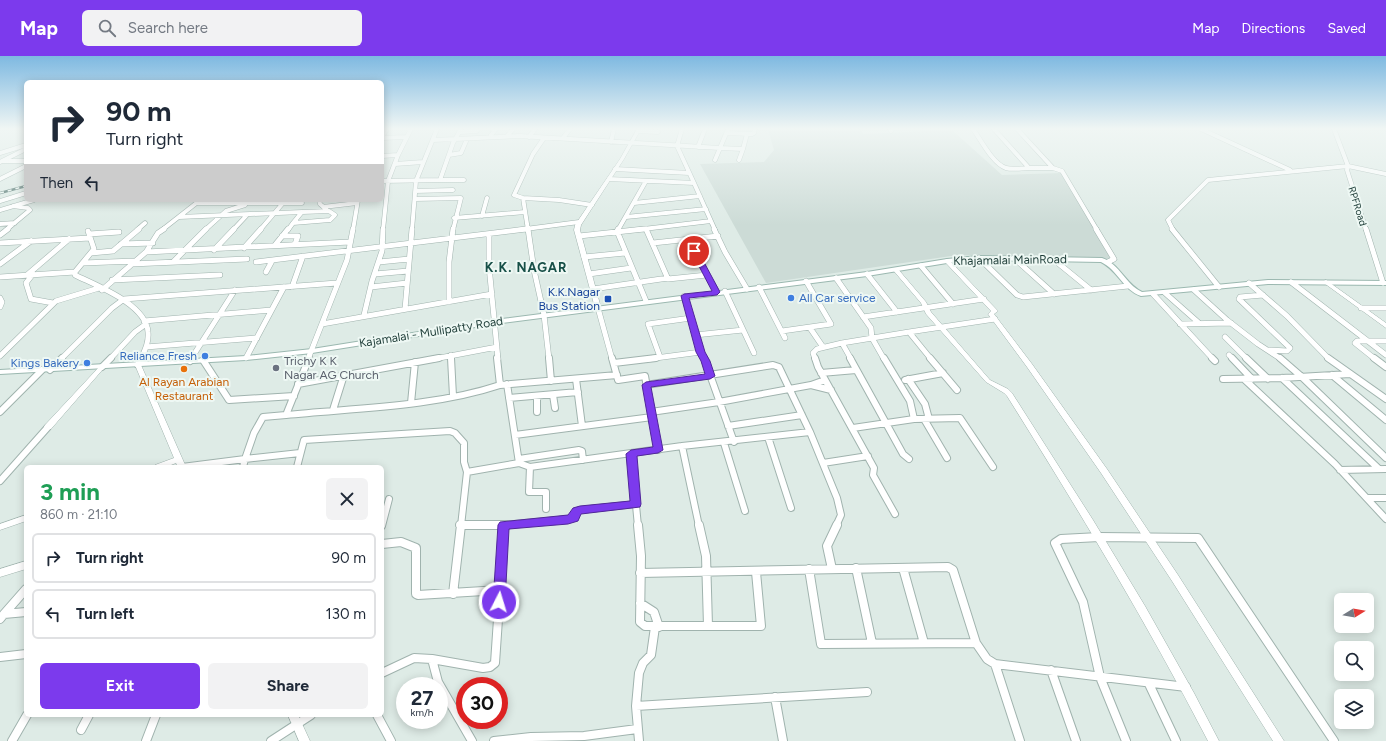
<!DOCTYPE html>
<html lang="en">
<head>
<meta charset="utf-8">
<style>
	body { margin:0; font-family:Figtree,sans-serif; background:#f2f2f3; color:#1f2937; height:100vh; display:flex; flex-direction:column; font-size:15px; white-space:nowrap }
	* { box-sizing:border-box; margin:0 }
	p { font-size:13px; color:#747a83 }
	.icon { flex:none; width:22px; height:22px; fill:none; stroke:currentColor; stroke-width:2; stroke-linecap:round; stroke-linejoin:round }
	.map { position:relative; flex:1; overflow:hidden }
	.drawer { position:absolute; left:24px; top:409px; width:360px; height:252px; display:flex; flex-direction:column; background:#fff; border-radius:6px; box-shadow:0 2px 10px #0003 }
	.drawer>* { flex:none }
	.hud { position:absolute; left:24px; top:24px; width:360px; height:122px; border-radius:6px; box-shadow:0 2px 10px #0003; background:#fff; color:#1f2937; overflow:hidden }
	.needle { width:26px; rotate:79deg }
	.buttons { position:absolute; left:1334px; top:537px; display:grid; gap:8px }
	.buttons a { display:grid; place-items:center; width:40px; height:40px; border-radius:6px; background:#fff; box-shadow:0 2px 10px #0003; font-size:20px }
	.speed { position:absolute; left:396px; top:621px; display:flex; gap:8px; font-size:20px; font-weight:700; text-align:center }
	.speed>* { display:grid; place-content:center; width:52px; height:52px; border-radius:50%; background:#fff; box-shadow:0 2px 10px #0003; line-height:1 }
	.speed small { font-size:10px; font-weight:400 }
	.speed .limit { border:6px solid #d22; background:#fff; color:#111 }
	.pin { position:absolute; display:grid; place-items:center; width:34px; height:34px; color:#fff; margin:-17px; border:2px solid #fff; border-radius:50%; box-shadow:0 1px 4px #0007 }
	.me { position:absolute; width:44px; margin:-22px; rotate:5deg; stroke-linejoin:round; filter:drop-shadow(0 0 3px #0008) }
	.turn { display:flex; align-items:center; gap:14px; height:84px; padding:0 16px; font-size:18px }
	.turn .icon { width:52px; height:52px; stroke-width:2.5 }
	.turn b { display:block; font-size:28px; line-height:34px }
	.then { display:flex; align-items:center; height:38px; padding:0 16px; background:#0003; gap:8px; font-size:15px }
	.round { display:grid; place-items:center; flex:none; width:42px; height:42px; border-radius:6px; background:#f2f2f3 }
	.head { display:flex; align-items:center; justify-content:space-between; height:68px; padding:0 16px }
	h1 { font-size:24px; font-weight:700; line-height:30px; color:#1e9e55 }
	.button { display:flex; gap:8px; margin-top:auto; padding:8px 16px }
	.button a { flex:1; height:46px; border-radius:6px; background:#7c3aed; color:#fff; font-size:16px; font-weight:700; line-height:46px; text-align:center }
	.button a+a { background:#f2f2f3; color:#1f2937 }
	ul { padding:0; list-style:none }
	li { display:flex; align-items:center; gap:12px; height:50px; margin:0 8px 6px; padding:0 8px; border:2px solid #e0e1e3; border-radius:6px }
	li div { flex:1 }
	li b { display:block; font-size:15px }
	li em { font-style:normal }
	header { display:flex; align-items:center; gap:24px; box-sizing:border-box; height:56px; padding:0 20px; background:#7c3aed; color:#fff }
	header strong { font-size:19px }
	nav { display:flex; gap:22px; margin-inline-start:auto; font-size:14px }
	.search { width:280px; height:36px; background:#f2f2f3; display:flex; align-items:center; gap:10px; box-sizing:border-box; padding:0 14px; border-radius:6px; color:#747a83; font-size:15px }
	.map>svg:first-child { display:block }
</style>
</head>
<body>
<header>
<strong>Map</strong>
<div class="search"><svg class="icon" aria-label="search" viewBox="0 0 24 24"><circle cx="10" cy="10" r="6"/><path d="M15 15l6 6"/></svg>Search here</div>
<nav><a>Map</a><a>Directions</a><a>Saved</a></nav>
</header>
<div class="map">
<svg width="1386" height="685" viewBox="0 0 1386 685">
	<rect width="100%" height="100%" fill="#deebe6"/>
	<path fill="#ccdbd6" d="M768 73H860L863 78 952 74 1002 119 1062 117 1118 204 958 199 766 227 700 108 764 106 774 94Z"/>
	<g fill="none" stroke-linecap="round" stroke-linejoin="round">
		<defs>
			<path id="minor-far3" d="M682 73 677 90 694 127
				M890 73 891 75
				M973 73C981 84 993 108 1006 112 1013 114 1022 112 1029 112L994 73
				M1017 73 1053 112H1029
				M1201 73 1290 114
				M638 75 658 76
				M460 76 477 75
				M727 77 752 78 754 77 755 73
				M491 79 496 73
				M507 80 513 73
				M382 81 387 73
				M529 81 535 73
				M382 82 406 81
				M544 82 533 98 514 139 523 142 559 144 592 149
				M563 82 570 73
				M433 84 520 80 720 92 728 73
				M611 86 614 73
				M698 91 705 73
				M0 97 26 89
				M449 99 461 97 467 83
				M382 100 398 99
				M715 104 720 92 743 93 747 78
				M739 104 743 93
				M4 105H26
				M0 106 26 93
				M395 108 423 106
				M1053 112 1062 115 1097 174
				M615 113 689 117
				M0 123 26 110
				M609 123 694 127 715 174
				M440 124H464
				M382 125 440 124 453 87 461 73
				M415 135 453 134
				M523 142 528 174
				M415 143 461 142 453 174
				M319 144 320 148 326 153
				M0 145 26 137
				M197 147H283L260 174
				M283 147H302
				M634 147 700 140
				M323 151 357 147
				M0 154 34 144
				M329 155 335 159 330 164 293 167 302 156Z
				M482 160 487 142
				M179 161 302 156
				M626 161 706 153
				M454 162 525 156
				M0 168 15 167
				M6 174 30 154 28 152 13 150
				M137 174 145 167
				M162 174 199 145
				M205 174 226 155 245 149
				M233 174 247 159
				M288 174 293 167
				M353 174 358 144
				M383 174 388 125 398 99 411 73
				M412 174 416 125 437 73
				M518 174 579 166
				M618 174 646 125
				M635 174 711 165
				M1173 174 1168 164 1208 124 1348 110 1334 73
				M1366 174 1347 114 1348 110 1386 118"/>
			<path id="minor-far2" d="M528 173 534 214 544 259 549 303
				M618 173 617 175 646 245
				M646 173 668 223 707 219
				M714 173 725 196 747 233
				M1096 173 1114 203 1108 206
				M1172 173 1219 231
				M1366 173 1383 227
				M88 175 94 193 75 216V219C97 230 146 248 148 276 149 286 145 294 141 303
				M89 178 119 176
				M489 178V210L498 303
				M0 179 8 173
				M282 180H298L295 188
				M579 180 644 173
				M688 184 717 236
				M0 187 90 182
				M653 187 718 180
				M121 188 153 187
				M275 189 288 173
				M244 192 261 173
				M214 194 234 173
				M146 196 158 177 164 173
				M91 197 113 195 139 173
				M584 201 625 197
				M979 202 1017 239 1023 241 1128 230
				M1014 202 1054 238
				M1053 203 1091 234
				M174 205 206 173
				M256 206 526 173
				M379 206 409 203
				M83 207 135 205
				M0 208 31 185
				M131 208 247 203
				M921 210 953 248
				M266 216 272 205
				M33 218 26 227 31 243 53 247
				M375 218 408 215
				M589 218 631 212
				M867 218 897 256
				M27 219 69 183
				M0 221 75 216
				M836 222 871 272 872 282 884 303
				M112 224 220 219
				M1291 226 1386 299
				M1249 227 1287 260 1329 303
				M292 231 303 200
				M371 231 407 227
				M759 231 785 282
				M593 233 668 222
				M102 234 146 196 350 186
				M1194 234 1227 264 1258 288 1281 303
				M725 235 754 297
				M1165 237 1199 267
				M1153 238 1213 303
				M1263 239 1240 241 1239 243 1290 292 1287 295 1269 294
				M684 240 704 303
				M0 242 2 246 0 251
				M449 246V206L453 173
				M598 252 612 303
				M1361 252H1386
				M405 253 412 173
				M364 259 372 225 382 195 383 173
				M863 261 984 243
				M144 265 271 254
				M322 268 492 238
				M1180 268 1231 267
				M810 272 823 291
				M782 275 831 268 806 225
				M695 279 743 274
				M1225 281 1247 303
				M146 291 257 282
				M451 299V303
				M1229 299 1233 303
				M0 300 56 245 99 232
				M660 301 648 268 691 262
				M246 302 284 231
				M61 303 112 252 124 243 337 227
				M110 303 135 276 146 268
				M191 303 235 234
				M308 303 347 204 353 173
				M434 303 497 291
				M648 303 701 296
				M815 303 813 297 817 293 842 287
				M851 303 842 287 909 276
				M931 303 909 276 995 263
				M1375 303 1355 287 1357 285H1386"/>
			<path id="minor-far1" d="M451 302 453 340
				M497 302 500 329 617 319
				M549 302 551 325
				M612 302 618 324 645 320 658 394
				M704 302 734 386
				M815 302 818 311 874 412 873 419 895 458
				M850 302 903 398 909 403
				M884 302 910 345 914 363 960 362 993 411
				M930 302 957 334
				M1212 302 1215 305
				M1232 302 1252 323
				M1246 302 1268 323
				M1280 302 1302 321 1386 402
				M1328 302 1386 343
				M1374 302 1386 311
				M203 304 229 344 294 340
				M190 305 192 302
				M614 307 656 302
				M138 309 141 302
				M102 311 111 302
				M50 314 62 302
				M821 317 856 314
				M1332 319 1386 364
				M1282 322 1379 413
				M576 323 582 370
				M908 323 925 348 929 363
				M1223 323 1282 322 1350 318
				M1244 323 1335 408 1386 463
				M905 324 943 317
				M298 328 439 302
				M646 329 773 309 779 311 810 376 837 442 841 459 836 470
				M811 329 831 334
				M553 339 555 352
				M537 341V356
				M509 342 578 336
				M411 347 415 306
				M333 354 344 319
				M0 356 42 314
				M651 356 719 346 811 329 825 324
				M286 359C355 352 434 351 500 329
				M924 363 947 402
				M728 370 802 359
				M853 372 914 363
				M515 379 652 361
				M768 381 791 452
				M724 387 745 455
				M682 390 699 470
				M631 398 638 470
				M519 403 579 394 582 395 583 404
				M519 407 530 411 682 390 810 376
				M823 407 868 400
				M182 411 245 403 254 377 263 361 286 359 309 302
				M243 411 245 403 300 397
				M297 411 304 384 450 375 455 377 464 387V406L467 416
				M530 411 529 436H546V453
				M1340 414 1386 413
				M0 425 48 371
				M1368 442H1386
				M460 469H504L568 463 574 462 577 455 580 454 636 448
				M382 470 389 443
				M461 470 467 416 519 407 507 328"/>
			<path id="minor" d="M460 469H508
				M638 469 641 500 640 566 645 570H761L756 516
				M699 469 706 500 708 570
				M382 488 401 486 416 492V538L418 539 500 534 495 607 490 611 483 612 432 603 414 602 382 617
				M856 512 872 587
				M903 512 924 587
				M809 513 821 588 976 587
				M832 513 827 490 837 469
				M640 517 948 511 953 514 976 587 987 603 995 608 1186 631
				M500 534 504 469
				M453 538 461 469
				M640 547 654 556 659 571
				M4 558 26 533
				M0 563 4 558 26 556
				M0 601 26 598
				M432 603 438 626 472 685
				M995 608 1020 685
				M1051 614 1076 685
				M1149 628 1176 685
				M775 641 783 685
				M636 650 867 636
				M377 659 391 685
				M81 674 89 659
				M12 685 27 659
				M146 685 156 659
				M271 685 311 659
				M494 685 531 681 584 680 637 673
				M639 685 636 650 639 617 643 607 651 599 655 571
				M1126 685 1100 621 1083 546 1055 487 1061 483 1099 481 1198 482 1334 685"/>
			<path id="tertiary" d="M637 73H641L624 103 581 169 580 174 601 252 598 254 595 252 574 174 575 169 620 103Z
				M947 203 949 204 997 254 998 255 994 258 1032 308 1107 413 1178 519 1284 685H1273L1172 525 1101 417 1027 311 988 258 991 255 945 206V204Z
				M896 212 898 213 926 246 931 256 990 324 1008 333 1012 337 1093 464 1145 550 1194 637 1219 685H1208C1147 567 1078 453 1007 340L1004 337 986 326 926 258 921 247 893 214Z
				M1326 224 1386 267V272L1324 227V225Z
				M138 307 141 309 186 411H178L176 407 166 411H154L155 409 174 402 135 309Z
				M102 309 104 310 105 311 104 312 51 373H45L44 371 45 369 100 310Z
				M26 459V465L0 474V468Z
				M26 505V513L0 521V513Z
				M288 659H298L310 685H299Z"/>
			<path id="secondary" d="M979 200 1102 202C1120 208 1125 228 1142 236L1268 224 1386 225V229L1268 228 1141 240C1123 234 1118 214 1101 206L979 204 947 207 867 220 494 268 312 297 246 304 0 318V314L246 300 312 293 494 264 867 216 947 203Z"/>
		</defs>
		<use href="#minor-far3" stroke="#a0b3ae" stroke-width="5"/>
		<use href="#minor-far2" stroke="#a0b3ae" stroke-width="6"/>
		<use href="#minor-far1" stroke="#a0b3ae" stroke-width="8"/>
		<use href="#minor" stroke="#a0b3ae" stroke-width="10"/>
		<use href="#tertiary" stroke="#a0b3ae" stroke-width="1"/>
		<use href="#secondary" stroke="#9bb8b0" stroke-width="2"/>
		<use href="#minor-far3" stroke="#fff" stroke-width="4"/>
		<use href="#minor-far2" stroke="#fff" stroke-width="5"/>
		<use href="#minor-far1" stroke="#fff" stroke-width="6"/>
		<use href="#minor" stroke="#fff" stroke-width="8"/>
		<use href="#tertiary" fill="#fff" fill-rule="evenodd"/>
		<use href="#secondary" fill="#fff" fill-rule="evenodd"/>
		<defs>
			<path id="rail" d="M0 137 26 130"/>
		</defs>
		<use href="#rail" stroke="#577873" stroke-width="2.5"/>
		<use href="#rail" stroke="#eef8f4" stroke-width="1.5" stroke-dasharray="4" stroke-linecap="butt"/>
	</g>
	<linearGradient id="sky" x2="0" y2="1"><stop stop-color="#7eb9e1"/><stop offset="0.43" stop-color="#f0f6f4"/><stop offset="1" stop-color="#f0f6f4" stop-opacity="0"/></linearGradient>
	<rect width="1386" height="169" fill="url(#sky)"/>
	<path fill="#7c3aed" stroke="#51269a" d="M694 193 698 195 720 236 717 239 689 242 705 296 710 305 715 320 710 323 651 331 663 394 658 397 637 400 641 448 640 451 581 458 578 465 568 468 509 473 505 546 503 550 499 551 495 550 493 546 498 469 500 466 568 459 573 452 580 450 630 445 626 398 631 394 653 391 642 329 646 326 705 318 701 305 696 296 681 240 684 238 712 235 691 195Z"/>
	<g fill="#3f7fe0" stroke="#eef8f4" stroke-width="1.5">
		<circle cx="791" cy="242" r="4"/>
		<circle cx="205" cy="300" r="4"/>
		<circle cx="87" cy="307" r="4"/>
	</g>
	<rect fill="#1a4fb4" stroke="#eef8f4" stroke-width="1.5" x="604" y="239" width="8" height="8" rx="2"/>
	<circle fill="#6b7280" stroke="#eef8f4" stroke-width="1.5" cx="276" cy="312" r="4"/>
	<circle fill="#e8710a" stroke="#eef8f4" stroke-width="1.5" cx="184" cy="313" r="4"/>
	<g text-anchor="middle" stroke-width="4" stroke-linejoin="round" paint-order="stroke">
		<g font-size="10" fill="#1d3c37" stroke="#eef8f4">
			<text transform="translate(1358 150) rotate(73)" y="4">RPFRoad</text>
		</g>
		<g font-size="12" fill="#1d3c37" stroke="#eef8f4">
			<text transform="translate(1010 204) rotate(-1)" y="4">Khajamalai MainRoad</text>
			<text transform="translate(431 276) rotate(-9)" y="4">Kajamalai - Mullipatty Road</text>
		</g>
		<g font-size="12" fill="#164399" stroke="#eef8f4" text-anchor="end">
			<text x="600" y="240">K.K.Nagar<tspan x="600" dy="14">Bus Station</tspan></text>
		</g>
		<g font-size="12" fill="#366cbe" stroke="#eef8f4" text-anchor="end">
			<text x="799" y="246" text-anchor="start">All Car service</text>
			<text x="197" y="304">Reliance Fresh</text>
			<text x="79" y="311">Kings Bakery</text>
		</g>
		<g font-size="12" fill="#5b616d" stroke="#eef8f4" text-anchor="start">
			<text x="284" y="309">Trichy K K<tspan x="284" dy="14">Nagar AG Church</tspan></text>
		</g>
		<g font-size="12" fill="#c56008" stroke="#eef8f4">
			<text x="184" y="330">Al Rayan Arabian<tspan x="184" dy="14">Restaurant</tspan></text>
		</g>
		<g font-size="13" font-weight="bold" letter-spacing="1" fill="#185048" stroke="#eef8f4">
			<text x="526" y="216">K.K. NAGAR</text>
		</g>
	</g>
</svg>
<div class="buttons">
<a><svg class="needle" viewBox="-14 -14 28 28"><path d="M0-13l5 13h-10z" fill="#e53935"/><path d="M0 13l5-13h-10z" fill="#747a83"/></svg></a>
<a><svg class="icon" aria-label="search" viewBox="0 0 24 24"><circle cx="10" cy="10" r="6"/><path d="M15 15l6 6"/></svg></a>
<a><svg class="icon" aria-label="layers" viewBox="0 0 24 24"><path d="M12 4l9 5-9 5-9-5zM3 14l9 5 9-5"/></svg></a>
</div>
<div class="speed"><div>27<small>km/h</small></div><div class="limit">30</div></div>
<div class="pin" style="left:694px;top:195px;background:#d93025"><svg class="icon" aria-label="arrive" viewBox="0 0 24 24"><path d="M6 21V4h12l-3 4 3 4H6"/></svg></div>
<svg class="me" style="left:499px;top:546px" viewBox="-20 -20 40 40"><circle r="17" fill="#7c3aed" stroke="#fff" stroke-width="3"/><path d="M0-11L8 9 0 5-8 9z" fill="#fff"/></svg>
<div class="hud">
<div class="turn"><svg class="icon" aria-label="right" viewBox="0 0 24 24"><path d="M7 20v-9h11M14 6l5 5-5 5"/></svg><div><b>90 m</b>Turn right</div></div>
<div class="then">Then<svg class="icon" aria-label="left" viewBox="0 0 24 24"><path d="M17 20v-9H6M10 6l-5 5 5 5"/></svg></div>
</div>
<section class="drawer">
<div class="head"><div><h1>3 min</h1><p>860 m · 21:10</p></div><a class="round"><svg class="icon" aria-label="close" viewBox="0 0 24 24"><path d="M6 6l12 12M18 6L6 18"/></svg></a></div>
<ul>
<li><svg class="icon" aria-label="right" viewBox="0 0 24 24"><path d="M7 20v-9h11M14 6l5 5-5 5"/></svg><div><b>Turn right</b></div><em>90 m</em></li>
<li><svg class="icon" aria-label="left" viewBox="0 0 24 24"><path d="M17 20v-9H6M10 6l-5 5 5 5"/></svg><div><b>Turn left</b></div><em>130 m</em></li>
</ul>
<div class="button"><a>Exit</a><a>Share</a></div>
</section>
</div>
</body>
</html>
